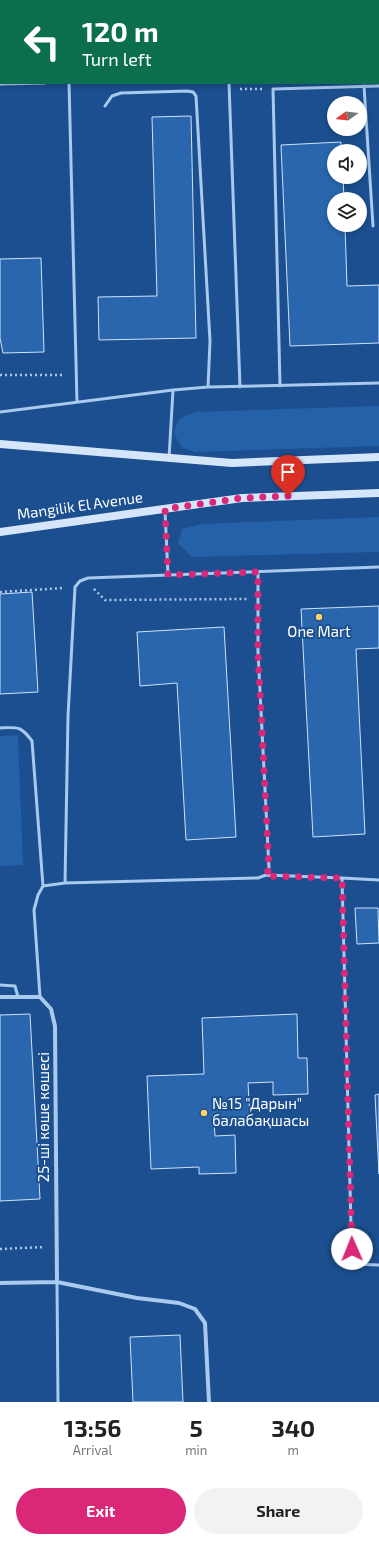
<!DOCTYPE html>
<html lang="en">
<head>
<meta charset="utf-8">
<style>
	body { margin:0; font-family:"Exo 2",sans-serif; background:#f2f2f2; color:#222; height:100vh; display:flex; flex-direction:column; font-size:15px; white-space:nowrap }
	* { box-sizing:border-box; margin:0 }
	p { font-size:13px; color:#767676 }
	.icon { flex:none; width:22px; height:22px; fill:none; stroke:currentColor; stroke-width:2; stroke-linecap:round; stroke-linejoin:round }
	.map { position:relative; height:1402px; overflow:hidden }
	.side { display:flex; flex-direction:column; background:#fff; flex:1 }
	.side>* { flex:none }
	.top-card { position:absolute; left:0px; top:0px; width:379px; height:84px; box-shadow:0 2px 6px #0003; background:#0b6e4f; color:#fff; overflow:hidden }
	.needle { width:26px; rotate:255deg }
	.tools { position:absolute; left:327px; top:96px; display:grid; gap:8px }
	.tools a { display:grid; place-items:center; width:40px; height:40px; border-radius:50%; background:#fff; box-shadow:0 2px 6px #0003; font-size:20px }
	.pin { position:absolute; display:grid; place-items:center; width:34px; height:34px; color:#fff; margin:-41px -17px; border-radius:50% 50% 50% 0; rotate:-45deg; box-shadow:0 0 4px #0007 }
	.pin .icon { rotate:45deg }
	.me { position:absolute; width:44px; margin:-22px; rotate:359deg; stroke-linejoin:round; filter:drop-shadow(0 0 3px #0008) }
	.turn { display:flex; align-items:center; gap:14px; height:84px; padding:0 16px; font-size:18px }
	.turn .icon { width:52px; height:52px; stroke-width:2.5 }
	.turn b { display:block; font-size:28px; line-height:34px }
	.eta { display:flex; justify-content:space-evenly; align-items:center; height:68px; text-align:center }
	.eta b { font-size:24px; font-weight:700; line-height:28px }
	.cta { display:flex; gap:8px; margin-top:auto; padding:8px 16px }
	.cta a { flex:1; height:46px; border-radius:24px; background:#db2777; color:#fff; font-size:16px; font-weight:700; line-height:46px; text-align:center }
	.cta a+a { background:#f2f2f2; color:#222 }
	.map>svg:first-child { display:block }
</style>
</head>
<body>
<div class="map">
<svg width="379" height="1402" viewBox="0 0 379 1402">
	<rect width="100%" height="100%" fill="#1b4f8f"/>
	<path fill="#2461a8" d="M379 406V446L196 452C182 449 179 446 174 432L179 419 195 412Z
		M379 517V552L192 557 178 543 182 529 202 524Z
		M18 735 23 865 0 866V736Z"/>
	<path fill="#2a66ad" stroke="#cfe3fa" d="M12 0H91V1H12Z
		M319 0H379V11L378 1Z
		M191 116 196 338 99 340 98 297 157 296 152 117Z
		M341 142V151H334V177H343L344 199H334V225H345L347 286 379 285V343L290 346 281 145Z
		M41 258 44 352 3 353 0 338V259Z
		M32 592 38 692 0 694V594Z
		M379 606V648L356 649 365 834 313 837 301 609Z
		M224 627 236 837 186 840 177 683 140 686 137 632Z
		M355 908H378L379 943 357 944Z
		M30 1014 40 1199 0 1201V1015Z
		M297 1014 298 1058H307L308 1094 273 1095V1082L248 1083 250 1119 214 1120 215 1136 235 1135 236 1173 199 1174V1167L151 1169 147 1076 204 1074 202 1018Z
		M379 1094V1174L375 1095Z
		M180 1335 183 1402H133L130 1337Z"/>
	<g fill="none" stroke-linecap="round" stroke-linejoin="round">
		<path stroke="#a9c9ee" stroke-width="2.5" stroke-dasharray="2 3" stroke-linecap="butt" d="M240 89H263
			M0 375H65
			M94 589 105 600 247 599
			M0 592 63 588
			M0 1249 45 1247"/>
		<path stroke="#a9c9ee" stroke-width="3" d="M227 0V1
			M300 0V1
			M378 30H379
			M0 33 1 35
			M69 83 77 402
			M229 83 240 387
			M0 84 45 83
			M364 86 373 226
			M105 106 112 96 121 93 187 91 193 92 196 96 210 341 208 387
			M280 386 273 89 379 86
			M173 390 208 387 379 383
			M0 412 173 390 169 458
			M165 511 168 575
			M0 728C18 727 21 726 32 741L43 886
			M266 875 342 878 352 1264 379 1265
			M342 878 379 880
			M65 883 258 878 266 875 269 868 258 652V572
			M0 985 15 986 18 997
			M40 997 34 910 38 895 43 886 65 883 68 716 75 587 80 581 88 578 379 567
			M57 1282 58 1402"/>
		<path stroke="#a9c9ee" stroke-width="4" d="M0 997H40L51 1009 55 1026 57 1282
			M0 1283 57 1282 137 1298 179 1303 195 1309 205 1323 209 1402"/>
		<path stroke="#d6e6fa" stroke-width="8" d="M0 444 232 463 379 457
			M0 532 242 498 379 493"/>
	</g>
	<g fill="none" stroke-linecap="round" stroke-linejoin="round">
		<path stroke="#db2777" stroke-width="7" stroke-dasharray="0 12.6" d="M288 496 242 498 165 509 168 575 258 572V652L269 868 266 876 342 878 352 1249"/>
	</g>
	<g fill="#ffd166" stroke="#1b4f8f" stroke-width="1.5">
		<circle cx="319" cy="617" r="4"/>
		<circle cx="204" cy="1113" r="4"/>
	</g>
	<g text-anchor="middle" stroke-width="4" stroke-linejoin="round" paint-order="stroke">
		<g font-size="15" fill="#fff" stroke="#1b4f8f">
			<text transform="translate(80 506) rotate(-8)" y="5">Mangilik El Avenue</text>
			<text transform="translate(44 1117) rotate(-90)" y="5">25-ші көше көшесі</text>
		</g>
		<g font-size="15" fill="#fff" stroke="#1b4f8f">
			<text x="319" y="637">One Mart</text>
			<text x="212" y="1109" text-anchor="start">№15 "Дарын"<tspan x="212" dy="17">балабақшасы</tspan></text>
		</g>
	</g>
</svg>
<div class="tools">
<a><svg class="needle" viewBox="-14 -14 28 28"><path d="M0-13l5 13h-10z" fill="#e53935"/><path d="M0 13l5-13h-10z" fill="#767676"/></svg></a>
<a><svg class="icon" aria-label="sound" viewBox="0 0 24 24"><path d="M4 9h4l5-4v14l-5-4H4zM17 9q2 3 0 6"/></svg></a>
<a><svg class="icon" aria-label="layers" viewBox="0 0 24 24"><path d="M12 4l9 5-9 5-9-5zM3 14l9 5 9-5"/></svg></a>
</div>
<div class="pin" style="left:288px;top:496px;background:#d93025"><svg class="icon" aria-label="arrive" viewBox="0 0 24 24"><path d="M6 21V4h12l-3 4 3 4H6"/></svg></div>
<svg class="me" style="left:352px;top:1249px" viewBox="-20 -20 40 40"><circle r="19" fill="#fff"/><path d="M0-13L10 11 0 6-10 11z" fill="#db2777"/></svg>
<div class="top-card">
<div class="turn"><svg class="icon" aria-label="left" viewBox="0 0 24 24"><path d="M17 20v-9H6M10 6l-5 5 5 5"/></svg><div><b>120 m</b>Turn left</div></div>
</div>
</div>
<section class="side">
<div class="eta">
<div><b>13:56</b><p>Arrival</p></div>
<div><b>5</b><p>min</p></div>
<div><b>340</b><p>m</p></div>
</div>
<div class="cta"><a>Exit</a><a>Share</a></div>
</section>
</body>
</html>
